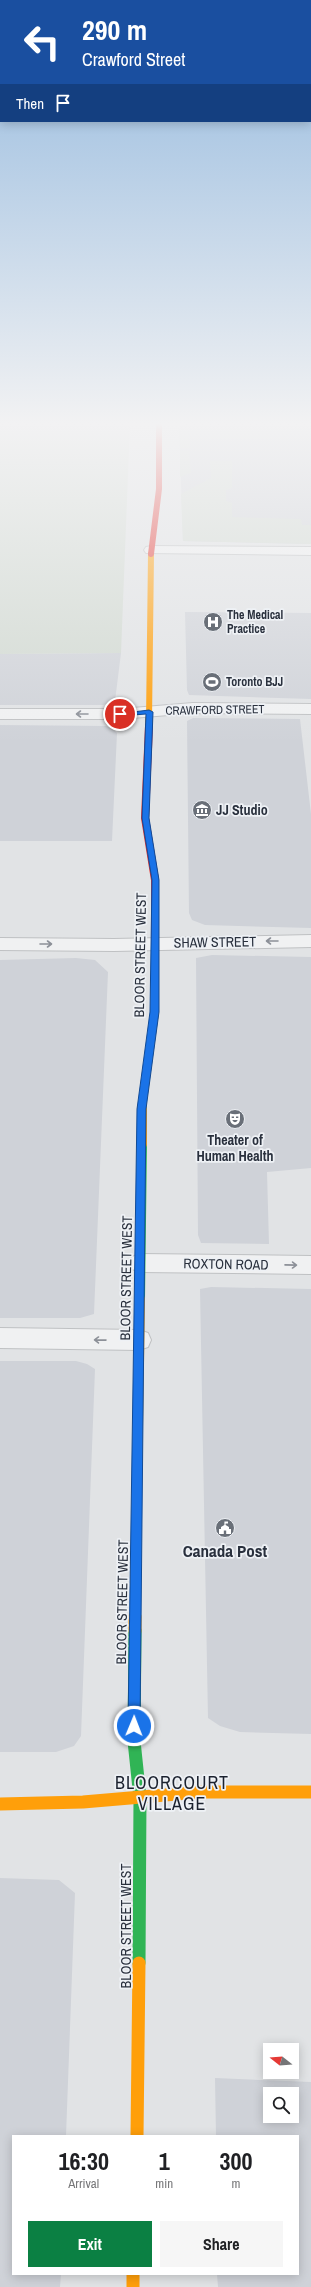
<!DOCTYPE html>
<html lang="en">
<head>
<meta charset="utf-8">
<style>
	body { margin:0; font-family:"Archivo Narrow",sans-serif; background:#f6f6f6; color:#202124; height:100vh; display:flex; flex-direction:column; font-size:15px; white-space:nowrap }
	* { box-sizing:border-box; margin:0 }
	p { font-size:13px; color:#757577 }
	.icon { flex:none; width:22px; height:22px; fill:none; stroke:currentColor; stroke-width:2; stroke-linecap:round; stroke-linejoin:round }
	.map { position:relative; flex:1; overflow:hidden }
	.drawer { position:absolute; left:12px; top:2135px; width:287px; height:140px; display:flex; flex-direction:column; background:#fff; border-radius:0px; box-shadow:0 2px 10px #0003 }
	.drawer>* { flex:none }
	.guide { position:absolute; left:0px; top:0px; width:311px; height:122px; box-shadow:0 2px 10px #0003; background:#1a4fa0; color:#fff; overflow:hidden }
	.needle { width:26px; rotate:287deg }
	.tools { position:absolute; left:263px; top:2043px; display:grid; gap:8px }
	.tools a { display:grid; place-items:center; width:36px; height:36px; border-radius:0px; background:#fff; box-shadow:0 2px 10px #0003; font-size:20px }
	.pin { position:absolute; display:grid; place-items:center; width:34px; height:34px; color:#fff; margin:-17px; border:2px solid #fff; border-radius:50%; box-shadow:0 1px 4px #0007 }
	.me { position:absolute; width:44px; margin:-22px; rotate:1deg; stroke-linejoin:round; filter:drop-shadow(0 0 3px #0008) }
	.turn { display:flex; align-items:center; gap:14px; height:84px; padding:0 16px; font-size:18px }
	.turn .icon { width:52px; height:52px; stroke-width:2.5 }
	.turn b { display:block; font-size:28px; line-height:34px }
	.then { display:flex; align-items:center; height:38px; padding:0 16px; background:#0003; gap:8px; font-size:15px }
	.eta { display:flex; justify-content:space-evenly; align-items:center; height:68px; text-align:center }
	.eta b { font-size:24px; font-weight:700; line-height:28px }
	.action { display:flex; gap:8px; margin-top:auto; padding:8px 16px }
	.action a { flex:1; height:46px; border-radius:0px; background:#0b8043; color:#fff; font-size:16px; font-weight:700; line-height:46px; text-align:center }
	.action a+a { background:#f6f6f6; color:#202124 }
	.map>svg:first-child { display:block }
</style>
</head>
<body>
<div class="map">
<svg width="311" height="2287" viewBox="0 0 311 2287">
	<rect width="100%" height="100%" fill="#e1e3e5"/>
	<path fill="#cfd2d8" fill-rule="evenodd" d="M179 423H311V544L183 541Z
		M185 612 311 613V699L189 695 187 690Z
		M121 653 115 701 103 705H0V654Z
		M193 718 300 719 311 814V928L205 925 192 920 189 913 187 721Z
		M0 725 106 726 113 729 117 733 112 841H0Z
		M212 955 311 957V1168L267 1172 269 1244 201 1243 198 1235 196 958Z
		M76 958 95 960 108 972 94 1314 80 1318H0V960Z
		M211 1287 311 1289V1734L240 1732 220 1726 208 1718 200 1289Z
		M0 1361H76L87 1364 95 1369 81 1736 74 1746 56 1752H0Z
		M0 1878 59 1880 75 1893 66 2136H13V2274H61L60 2287H0Z
		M215 2078 311 2082V2287H218L217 2274H298V2136H216ZM270 2094H292V2116H270Z"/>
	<path fill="#d1d9d1" d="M0 423H130L121 653 0 654Z
		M209 423H269L270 439H210Z
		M179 424 189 427 190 448H180Z
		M180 451H189L191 473 180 477Z
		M210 461H232V488L226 490V501L232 503V517L301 519 302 525H311V544L183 541 181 494 211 478Z"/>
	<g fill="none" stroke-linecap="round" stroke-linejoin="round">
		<defs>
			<path id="street" d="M151 546 311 547V555L146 553 144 550 146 547Z
				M193 703 311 704V714L193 713 120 719H0V709H120Z
				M311 935V947L114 951 0 950V938L114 939Z
				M140 1254 311 1256V1274L140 1272 132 1269 128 1263 132 1257Z
				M0 1328 139 1330 148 1333 151 1340 148 1347 139 1350 0 1348Z"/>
		</defs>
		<use href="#street" stroke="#bfc1c3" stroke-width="2"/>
		<use href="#street" fill="#f0f1f2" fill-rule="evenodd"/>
		<path stroke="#30b455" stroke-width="10" d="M140 1299 142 1144"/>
		<path stroke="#30b455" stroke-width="13" d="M135 1631 134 1741 140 1798 139 1963"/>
		<path stroke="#ff9f0a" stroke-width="6" d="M149 720 151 554"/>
		<path stroke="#ff9f0a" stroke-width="8" d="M149 726V719
			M142 1108 155 1012V970"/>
		<path stroke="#ff9f0a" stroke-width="10" d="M142 1144V1107
			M135 1618 140 1299"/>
		<path stroke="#ff9f0a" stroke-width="13" d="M135 1631V1617
			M0 1804 83 1802 200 1792H311
			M137 2136 139 1963
			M133 2274V2287"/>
		<path stroke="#e5322d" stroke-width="6" d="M151 554 159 489V423"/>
		<path stroke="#e5322d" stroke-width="8" d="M149 726 145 818 155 880V970"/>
	</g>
	<defs><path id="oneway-shaft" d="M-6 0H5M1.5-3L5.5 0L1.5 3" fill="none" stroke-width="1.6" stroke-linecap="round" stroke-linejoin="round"/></defs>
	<g stroke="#8c9098">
		<use href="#oneway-shaft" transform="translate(82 714) rotate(180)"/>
		<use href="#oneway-shaft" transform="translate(272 941) rotate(180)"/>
		<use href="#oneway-shaft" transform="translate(46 944)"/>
		<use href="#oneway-shaft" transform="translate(291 1265) rotate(1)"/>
		<use href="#oneway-shaft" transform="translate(100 1340) rotate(-179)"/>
	</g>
	<linearGradient id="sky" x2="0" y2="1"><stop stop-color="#92b8de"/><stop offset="0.57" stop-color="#f2f2f3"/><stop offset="1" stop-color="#f2f2f3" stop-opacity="0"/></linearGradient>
	<rect width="311" height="743" fill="url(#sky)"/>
	<path fill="#1a73e8" stroke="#114b97" d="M149 710 153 712 149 818 159 880V1012L146 1109 140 1726 138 1730 134 1732 130 1730 128 1726 137 1109 150 1012 152 880 142 818 146 714 120 716 117 714Z"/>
	<defs>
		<symbol id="hospital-disc" viewBox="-11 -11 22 22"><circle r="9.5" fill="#696f78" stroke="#eef1f5"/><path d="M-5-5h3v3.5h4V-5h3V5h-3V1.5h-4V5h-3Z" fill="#fff"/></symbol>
		<symbol id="stadium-disc" viewBox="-11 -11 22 22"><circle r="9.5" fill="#696f78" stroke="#eef1f5"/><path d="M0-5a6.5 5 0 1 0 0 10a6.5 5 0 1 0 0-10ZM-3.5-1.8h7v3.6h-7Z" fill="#fff"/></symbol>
		<symbol id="museum-disc" viewBox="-11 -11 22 22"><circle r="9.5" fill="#696f78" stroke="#eef1f5"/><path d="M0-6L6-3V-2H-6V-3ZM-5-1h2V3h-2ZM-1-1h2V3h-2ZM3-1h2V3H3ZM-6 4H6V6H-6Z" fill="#fff"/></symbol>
		<symbol id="theatre-disc" viewBox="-11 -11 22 22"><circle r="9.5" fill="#696f78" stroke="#eef1f5"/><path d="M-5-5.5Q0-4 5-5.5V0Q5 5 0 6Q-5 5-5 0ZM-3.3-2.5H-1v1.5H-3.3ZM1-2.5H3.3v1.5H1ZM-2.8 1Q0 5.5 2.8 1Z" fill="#fff"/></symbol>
		<symbol id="civic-disc" viewBox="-11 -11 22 22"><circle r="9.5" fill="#696f78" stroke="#eef1f5"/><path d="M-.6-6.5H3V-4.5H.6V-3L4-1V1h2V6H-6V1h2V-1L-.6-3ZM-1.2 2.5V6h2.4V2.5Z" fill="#fff"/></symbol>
	</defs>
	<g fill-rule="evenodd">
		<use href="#hospital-disc" x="202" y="611" width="22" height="22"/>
		<use href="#stadium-disc" x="201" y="671" width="22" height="22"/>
		<use href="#museum-disc" x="191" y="799" width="22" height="22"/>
		<use href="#theatre-disc" x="224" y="1108" width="22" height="22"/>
		<use href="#civic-disc" x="214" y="1517" width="22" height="22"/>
	</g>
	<g text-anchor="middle" stroke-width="3.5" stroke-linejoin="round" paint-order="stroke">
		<g font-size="12" font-weight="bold" fill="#29303d" stroke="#eef1f5" text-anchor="start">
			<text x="227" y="619">The Medical<tspan x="227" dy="14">Practice</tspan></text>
			<text x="226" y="686">Toronto BJJ</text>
		</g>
		<g font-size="12" fill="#29303d" stroke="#eef1f5">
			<text transform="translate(215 710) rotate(-1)" y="4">CRAWFORD STREET</text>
		</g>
		<g font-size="14" font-weight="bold" fill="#29303d" stroke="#eef1f5" text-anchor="start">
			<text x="216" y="815">JJ Studio</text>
			<text x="235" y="1145" text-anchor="middle">Theater of<tspan x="235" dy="16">Human Health</tspan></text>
		</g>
		<g font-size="14" fill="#29303d" stroke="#eef1f5">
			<text transform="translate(215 942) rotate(-1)" y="5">SHAW STREET</text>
			<text transform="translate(140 955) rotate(-89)" y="5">BLOOR STREET WEST</text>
			<text transform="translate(226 1264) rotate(1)" y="5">ROXTON ROAD</text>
			<text transform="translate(126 1278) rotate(-89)" y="5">BLOOR STREET WEST</text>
			<text transform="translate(122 1602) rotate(-89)" y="5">BLOOR STREET WEST</text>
			<text transform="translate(126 1926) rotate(-90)" y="5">BLOOR STREET WEST</text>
		</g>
		<g font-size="17" font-weight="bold" fill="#29303d" stroke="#eef1f5">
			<text x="225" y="1557">Canada Post</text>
		</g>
		<g font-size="18" letter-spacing="1" fill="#1b212e" stroke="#eef1f5">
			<text x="172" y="1789">BLOORCOURT<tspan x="172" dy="21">VILLAGE</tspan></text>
		</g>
	</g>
</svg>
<div class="tools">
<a><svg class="needle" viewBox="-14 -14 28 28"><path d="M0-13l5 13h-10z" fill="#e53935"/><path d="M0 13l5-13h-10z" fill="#757577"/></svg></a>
<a><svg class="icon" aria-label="search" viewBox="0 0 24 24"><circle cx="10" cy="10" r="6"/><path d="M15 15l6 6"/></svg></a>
</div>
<div class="pin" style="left:120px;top:714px;background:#d93025"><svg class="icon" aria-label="arrive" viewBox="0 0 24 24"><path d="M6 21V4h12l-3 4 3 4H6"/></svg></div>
<svg class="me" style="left:134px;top:1726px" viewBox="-20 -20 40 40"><circle r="17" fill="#1a73e8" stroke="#fff" stroke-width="3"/><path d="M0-11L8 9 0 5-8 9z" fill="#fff"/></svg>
<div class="guide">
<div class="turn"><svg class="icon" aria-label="left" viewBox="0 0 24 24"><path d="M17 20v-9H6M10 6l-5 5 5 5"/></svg><div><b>290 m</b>Crawford Street</div></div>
<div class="then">Then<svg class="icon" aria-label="arrive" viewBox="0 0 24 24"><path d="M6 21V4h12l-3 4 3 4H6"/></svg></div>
</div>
<section class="drawer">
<div class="eta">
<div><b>16:30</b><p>Arrival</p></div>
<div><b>1</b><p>min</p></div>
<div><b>300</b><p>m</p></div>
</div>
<div class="action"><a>Exit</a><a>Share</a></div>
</section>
</div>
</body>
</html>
